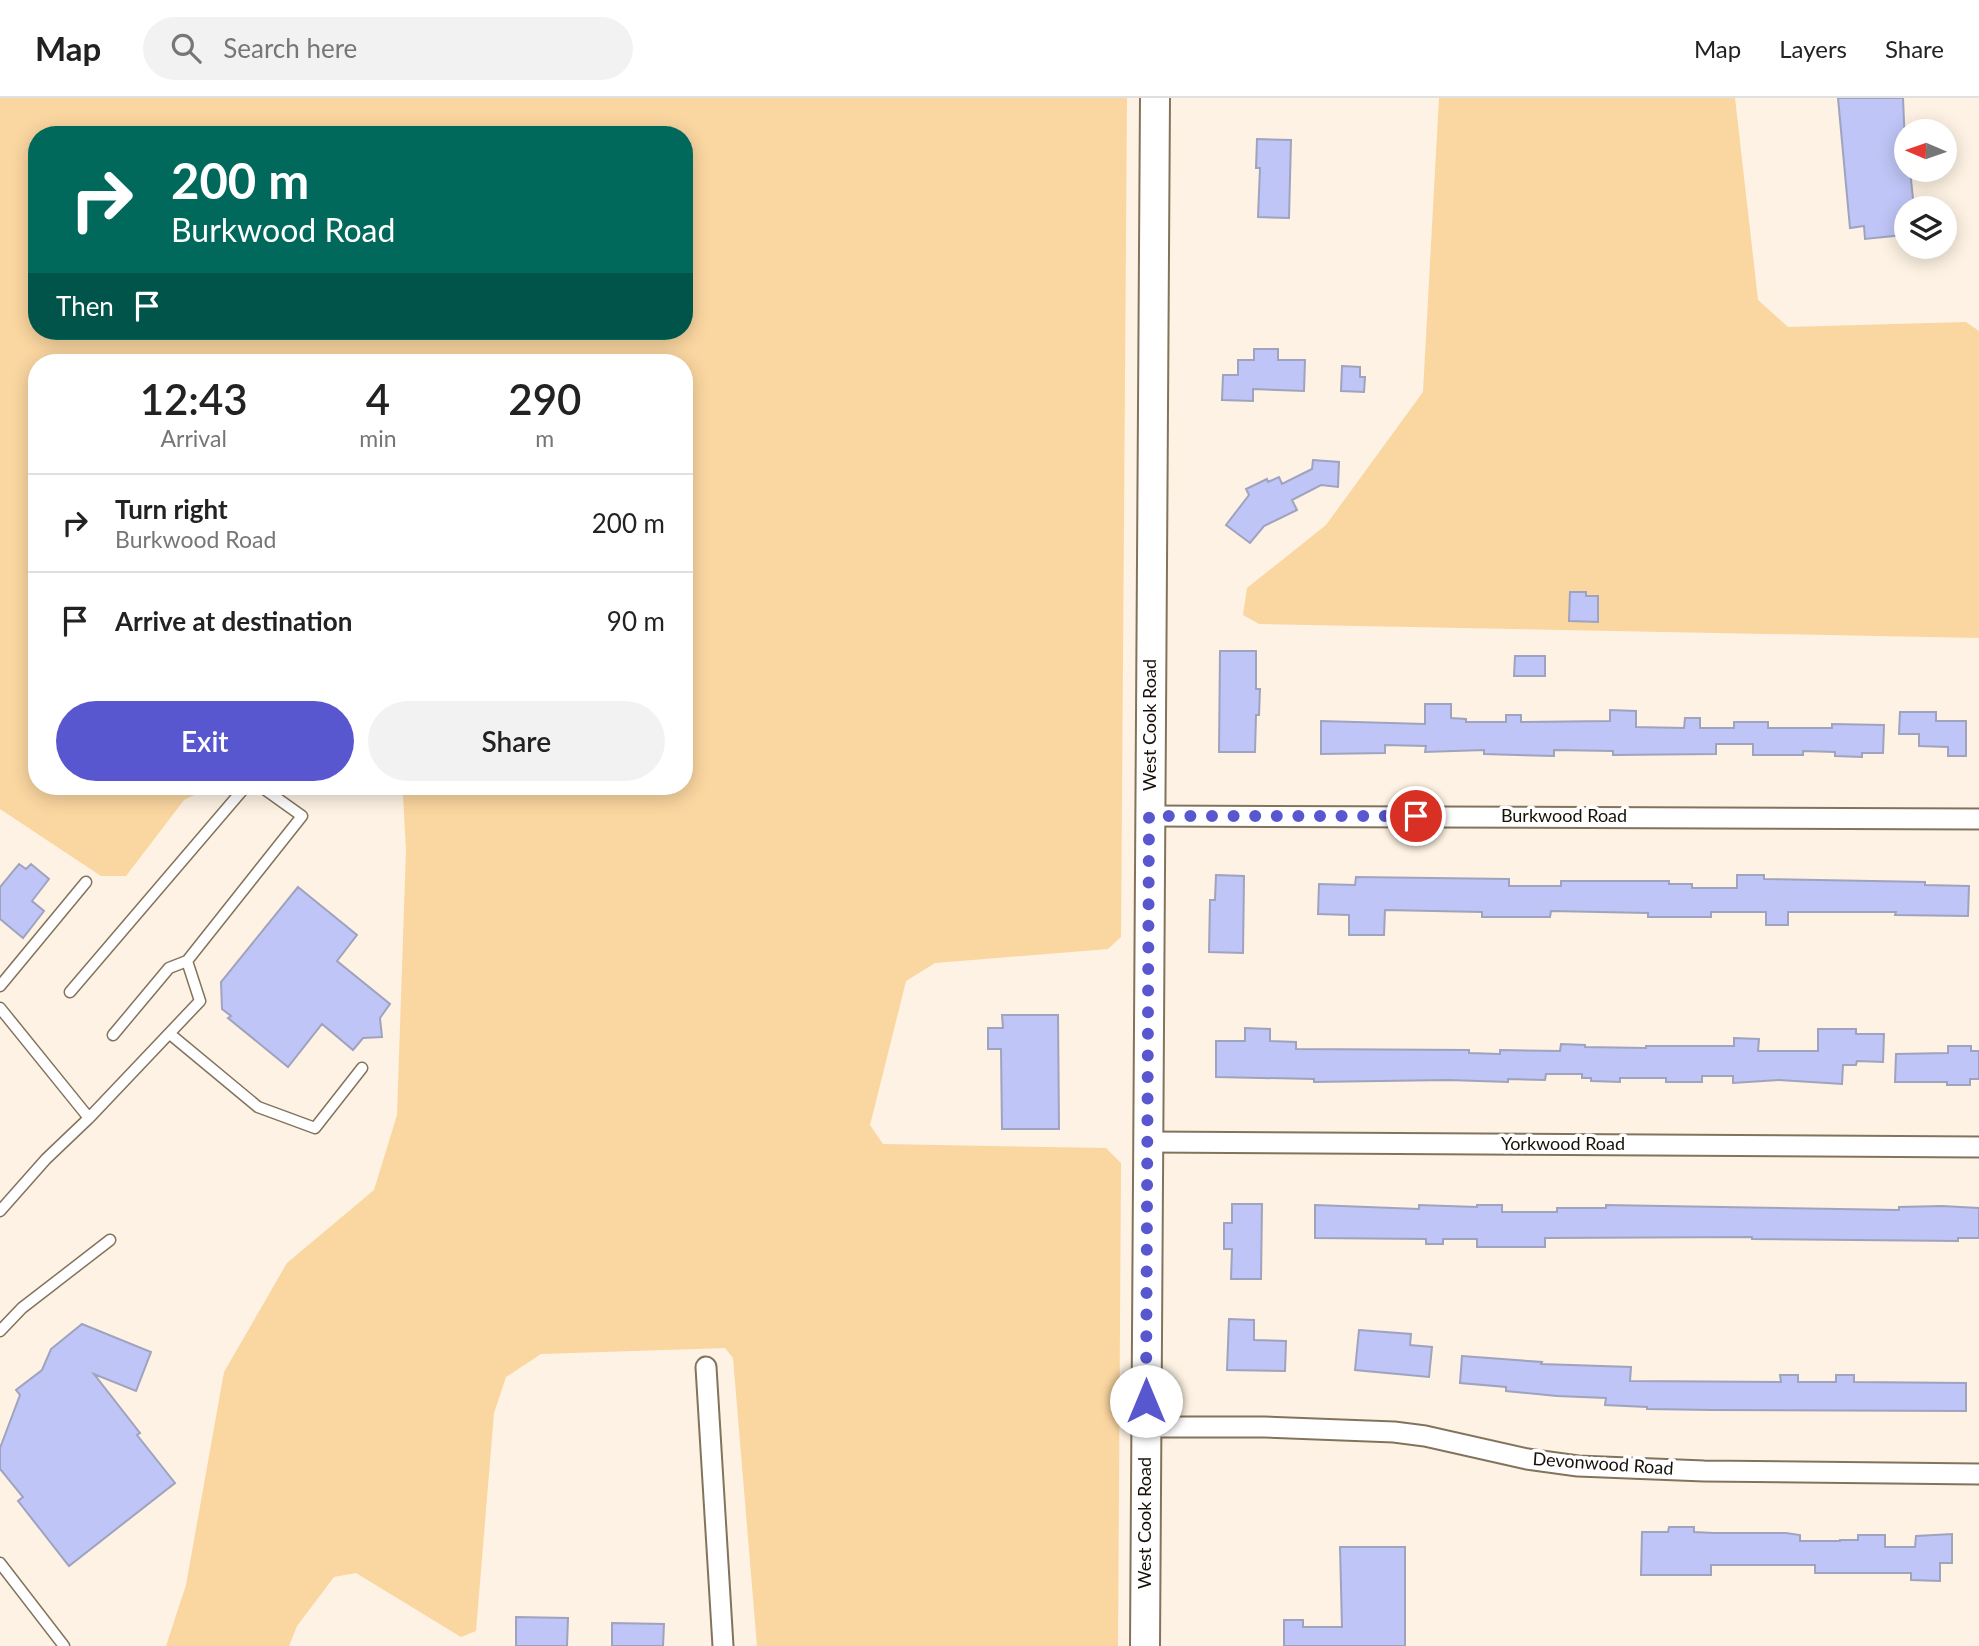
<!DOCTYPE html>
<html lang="en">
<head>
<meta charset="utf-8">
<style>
	body { margin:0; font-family:Lato,sans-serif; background:#f2f2f2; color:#222; height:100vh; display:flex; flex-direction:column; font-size:26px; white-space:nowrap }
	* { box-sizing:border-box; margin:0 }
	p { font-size:23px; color:#767676 }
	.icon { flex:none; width:38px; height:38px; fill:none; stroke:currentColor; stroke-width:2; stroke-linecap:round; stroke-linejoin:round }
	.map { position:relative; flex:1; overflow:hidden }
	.details { position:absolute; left:28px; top:256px; width:665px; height:441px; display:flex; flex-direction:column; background:#fff; border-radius:28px; box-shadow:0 4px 18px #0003 }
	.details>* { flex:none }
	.banner { position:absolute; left:28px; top:28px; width:665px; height:214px; border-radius:28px; box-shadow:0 4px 18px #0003; background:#00695c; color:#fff; overflow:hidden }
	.needle { width:46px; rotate:272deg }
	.fabs { position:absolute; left:1894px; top:21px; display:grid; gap:14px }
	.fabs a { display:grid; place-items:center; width:63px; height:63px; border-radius:50%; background:#fff; box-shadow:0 4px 18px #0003; font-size:35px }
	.pin { position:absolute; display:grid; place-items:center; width:60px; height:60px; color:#fff; margin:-30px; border:4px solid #fff; border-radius:50%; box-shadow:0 2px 7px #0007 }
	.me { position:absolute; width:77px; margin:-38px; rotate:0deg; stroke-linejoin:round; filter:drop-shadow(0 0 5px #0008) }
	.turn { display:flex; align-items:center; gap:24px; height:147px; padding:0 28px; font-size:32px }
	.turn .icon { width:91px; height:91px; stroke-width:2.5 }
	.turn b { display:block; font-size:49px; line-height:60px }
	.then { display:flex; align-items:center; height:66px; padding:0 28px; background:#0003; gap:14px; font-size:26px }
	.eta { display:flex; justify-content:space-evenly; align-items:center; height:119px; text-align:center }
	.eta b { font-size:42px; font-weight:600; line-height:49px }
	.cta { display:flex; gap:14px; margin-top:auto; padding:14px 28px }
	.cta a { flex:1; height:80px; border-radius:42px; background:#5857cf; color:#fff; font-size:28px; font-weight:600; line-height:80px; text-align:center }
	.cta a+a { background:#f2f2f2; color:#222 }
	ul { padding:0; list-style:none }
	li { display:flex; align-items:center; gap:21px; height:98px; padding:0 28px; border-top:2px solid #e0e0e0 }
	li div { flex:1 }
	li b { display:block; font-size:26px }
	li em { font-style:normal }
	header { display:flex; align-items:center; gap:42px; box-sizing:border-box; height:98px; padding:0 35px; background:#fff; border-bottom:2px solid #e0e0e0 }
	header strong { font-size:33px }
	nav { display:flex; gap:38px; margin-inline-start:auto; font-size:24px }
	.search { width:490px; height:63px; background:#f2f2f2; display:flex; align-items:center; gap:18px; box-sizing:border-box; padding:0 24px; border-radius:38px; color:#767676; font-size:26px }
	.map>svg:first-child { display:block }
</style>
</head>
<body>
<header>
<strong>Map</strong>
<div class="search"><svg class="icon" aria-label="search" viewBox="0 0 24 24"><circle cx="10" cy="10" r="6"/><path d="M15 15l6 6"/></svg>Search here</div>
<nav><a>Map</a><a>Layers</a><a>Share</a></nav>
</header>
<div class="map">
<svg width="1979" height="1548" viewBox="0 0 1979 1548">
	<rect width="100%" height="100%" fill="#fdf2e3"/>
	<path fill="#fad6a0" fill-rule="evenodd" d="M0 0H1127L1121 839 1108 851 935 865 906 883 870 1027 883 1046 1106 1050 1121 1065 1118 1548H757L733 1260 725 1250 541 1256 506 1279 494 1315 476 1533 461 1539 356 1475 334 1479 297 1528 289 1548H166L186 1487 224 1274 287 1165 374 1092 397 1017 406 752 403 698 395 688H684V264H37V688H213L184 702 126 778H101L0 711ZM37 37H684V233H37Z
		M1439 0H1735L1758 202 1788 229 1966 224 1979 233V540L1259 526 1243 517 1247 490 1326 427 1423 294Z"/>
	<path fill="#bfc5f6" stroke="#9fa3be" stroke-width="2" d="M1838 0H1903L1906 72H1910L1914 110H1906V124L1902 125 1903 137 1865 141 1864 128 1850 130Z
		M1257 41 1291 42 1289 120 1258 119 1260 70H1256Z
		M1254 251H1278V262H1305L1304 293 1253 291V303L1222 302 1223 277H1238V262H1254Z
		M1342 268 1360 269V279H1365L1364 294 1341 293Z
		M1313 362 1339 364 1338 389 1321 387 1292 402 1297 412 1264 428 1250 445 1226 427 1249 397 1246 391 1267 381 1268 384 1279 379 1282 386 1312 371Z
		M1570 494H1586V498H1598V524L1569 523Z
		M1220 553H1256V591H1260L1259 617H1256L1255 654H1219Z
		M1515 558H1545V578H1514Z
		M1425 606H1451V620L1466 621V624H1506V617H1521V624L1610 623V612L1636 613V629L1684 630 1685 620H1700V630H1734V624H1768V630H1832V626L1884 627 1883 655H1862V659L1835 658V654L1803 653V657H1753V646H1716V656L1613 657V653L1554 652V658L1484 656V652L1425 654 1426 648 1385 647V655L1321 656V623L1425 626Z
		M1900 614H1936V623H1966V658H1948V649L1919 648V636H1899Z
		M19 766 26 771 31 766 49 781 32 803 44 813 23 840 0 821V789Z
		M1216 777 1244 778 1243 855 1209 854 1210 802H1215Z
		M1737 777H1764V781L1925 784V787L1969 788 1968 818 1895 817 1896 814H1788V827H1766V814H1711V819H1648V815L1551 813 1550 819H1482V814L1385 812 1384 837H1349V817L1318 816 1319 786 1355 787 1356 779 1509 781V788H1561V783H1669V786H1692V790H1737Z
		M298 789 357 837 337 863 390 906 380 920 382 939 363 940 353 952 322 926 288 969 228 920 231 918 222 911 221 884Z
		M1002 917H1058L1059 1031H1002L1001 951H988V930H1003Z
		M1245 930 1270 931V943L1296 944V951L1469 952V955L1500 956V952L1560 953 1561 946 1585 947V949L1646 950V948H1734V940L1759 941 1758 953H1818V931H1856V936H1884L1883 964 1857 963 1856 967H1843L1842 986 1779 982 1733 985V978H1702V984H1666V980H1620V984L1591 983V980H1582V976H1546L1545 982 1508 981V984L1448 982 1314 984V981L1216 979V943H1245Z
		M1948 948H1971V953H1979V981H1970V987H1947V984H1895L1896 956 1948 955Z
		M1232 1106H1262L1261 1181H1231L1232 1151H1224V1125H1232Z
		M1315 1107 1419 1111V1107L1477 1109V1107H1502V1114H1557V1110H1606V1107L1899 1112V1109L1942 1108 1979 1110V1140H1958V1143L1752 1141V1139L1545 1140V1149H1477V1141H1443V1146H1426V1141L1315 1140Z
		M1229 1221 1254 1222V1242L1286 1243 1285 1273 1227 1272Z
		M82 1226 151 1254 136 1293 94 1276 140 1335 137 1337 175 1385 69 1468 18 1403 23 1399 0 1371V1350L20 1297 16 1292 42 1272 51 1251Z
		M1359 1232 1411 1236 1410 1247 1432 1249 1429 1279 1355 1272Z
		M1462 1258 1542 1264 1541 1266 1631 1269 1630 1283 1781 1284 1780 1277H1798V1284H1836V1277H1854V1284L1966 1285V1313L1712 1312 1647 1311V1309L1605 1307 1606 1300 1557 1298 1506 1293V1289L1460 1285Z
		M1669 1429H1694V1434L1714 1435H1786L1800 1437V1443H1840V1442H1858V1437H1885V1449H1915L1916 1438 1952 1436V1465H1940V1483L1911 1482V1475H1815V1467H1711V1477H1641L1642 1434H1668Z
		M1340 1449H1405V1548H1284V1522H1303V1529H1342Z
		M516 1519 568 1520 567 1548H516Z
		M612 1525 664 1526 663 1548H612Z"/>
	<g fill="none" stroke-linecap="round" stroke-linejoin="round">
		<defs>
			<path id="lane" d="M0 888 86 784
				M70 894 246 688
				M0 910 89 1020
				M170 936 258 1009 315 1030 362 970
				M113 937 169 870 187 863
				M0 1113 46 1061 89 1020 200 903 187 863 302 718 260 688
				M0 1233 22 1210 110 1142
				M0 1465 64 1548"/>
			<path id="street" d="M1149 718 1979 721
				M1148 1044 1979 1049
				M706 1269 723 1548
				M1146 1329H1264L1394 1334 1425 1338 1527 1361 1578 1368 1704 1373 1979 1376"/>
			<path id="secondary" d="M1145 1548 1155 0"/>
		</defs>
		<use href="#lane" stroke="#83735c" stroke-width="13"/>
		<use href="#street" stroke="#83735c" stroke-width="23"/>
		<use href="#secondary" stroke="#83735c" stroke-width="32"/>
		<use href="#lane" stroke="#fff" stroke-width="10"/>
		<use href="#street" stroke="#fff" stroke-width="19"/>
		<use href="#secondary" stroke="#fff" stroke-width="28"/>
	</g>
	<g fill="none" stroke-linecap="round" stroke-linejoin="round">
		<path stroke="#5857cf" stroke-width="12" stroke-dasharray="0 21.6" d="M1146 1303 1149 718H1416"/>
	</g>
	<g text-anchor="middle" stroke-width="7" stroke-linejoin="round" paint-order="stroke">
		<g font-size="18" fill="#171108" stroke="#fff">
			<text transform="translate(1150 627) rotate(-90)" y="6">West Cook Road</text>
			<text x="1564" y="724">Burkwood Road</text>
			<text x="1563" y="1052">Yorkwood Road</text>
			<text transform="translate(1603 1366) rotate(4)" y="6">Devonwood Road</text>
			<text transform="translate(1145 1425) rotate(-90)" y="6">West Cook Road</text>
		</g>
	</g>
</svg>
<div class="fabs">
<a><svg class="needle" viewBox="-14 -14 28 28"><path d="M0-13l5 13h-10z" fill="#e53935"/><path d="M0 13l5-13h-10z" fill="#767676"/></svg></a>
<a><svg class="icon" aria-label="layers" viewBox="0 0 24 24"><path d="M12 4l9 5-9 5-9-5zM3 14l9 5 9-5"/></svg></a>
</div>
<div class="pin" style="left:1416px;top:718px;background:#d93025"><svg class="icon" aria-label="arrive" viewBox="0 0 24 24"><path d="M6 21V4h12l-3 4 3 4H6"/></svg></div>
<svg class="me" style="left:1146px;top:1303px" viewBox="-20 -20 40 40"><circle r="19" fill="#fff"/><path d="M0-13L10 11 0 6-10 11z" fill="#5857cf"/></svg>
<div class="banner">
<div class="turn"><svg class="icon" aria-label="right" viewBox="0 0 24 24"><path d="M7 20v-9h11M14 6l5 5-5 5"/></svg><div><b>200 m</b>Burkwood Road</div></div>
<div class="then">Then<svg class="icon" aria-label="arrive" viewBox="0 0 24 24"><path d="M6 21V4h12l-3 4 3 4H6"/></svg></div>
</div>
<section class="details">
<div class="eta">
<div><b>12:43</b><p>Arrival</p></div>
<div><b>4</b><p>min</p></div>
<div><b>290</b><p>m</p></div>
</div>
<ul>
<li><svg class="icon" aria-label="right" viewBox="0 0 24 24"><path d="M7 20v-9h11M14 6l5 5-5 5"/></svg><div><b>Turn right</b><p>Burkwood Road</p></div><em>200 m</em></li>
<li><svg class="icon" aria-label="arrive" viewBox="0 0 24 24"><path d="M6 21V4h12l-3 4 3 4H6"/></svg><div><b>Arrive at destination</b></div><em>90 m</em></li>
</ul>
<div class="cta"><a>Exit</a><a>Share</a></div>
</section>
</div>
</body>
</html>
